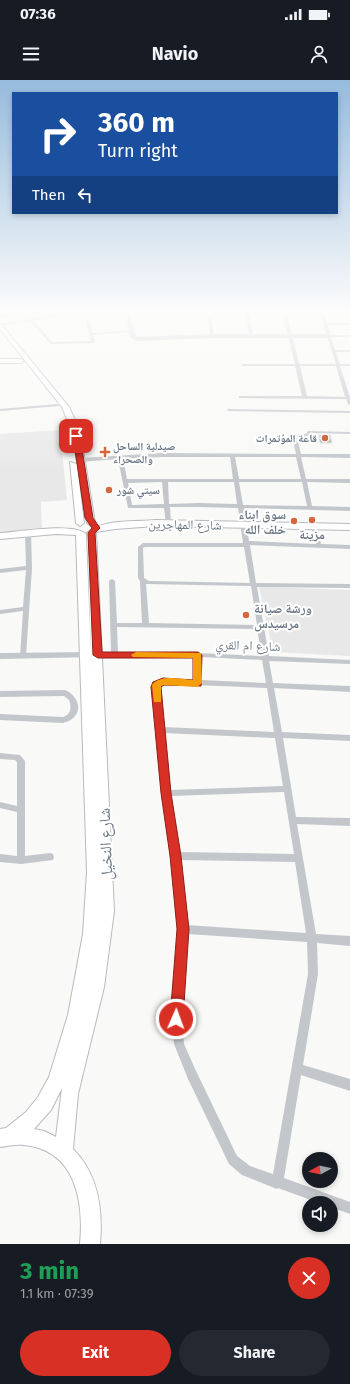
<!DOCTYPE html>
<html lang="en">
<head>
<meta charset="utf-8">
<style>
	body { margin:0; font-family:"Fira Sans","Noto Naskh Arabic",sans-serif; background:#242831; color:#f1f3f6; height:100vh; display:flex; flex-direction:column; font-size:15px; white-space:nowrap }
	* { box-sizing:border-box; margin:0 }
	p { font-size:13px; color:#9ea1a6 }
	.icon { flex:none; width:22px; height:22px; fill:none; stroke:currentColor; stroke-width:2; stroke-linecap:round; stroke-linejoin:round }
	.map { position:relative; height:1164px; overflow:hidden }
	.drawer { display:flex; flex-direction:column; background:#171b24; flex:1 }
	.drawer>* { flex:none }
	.guide { position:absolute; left:12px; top:12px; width:326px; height:122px; border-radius:0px; box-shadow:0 2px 6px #0003; background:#1a4fa0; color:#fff; overflow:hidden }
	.needle { width:26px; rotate:262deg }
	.buttons { position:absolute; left:302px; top:1072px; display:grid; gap:8px }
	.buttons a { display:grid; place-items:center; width:36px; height:36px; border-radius:50%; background:#171b24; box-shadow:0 2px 6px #0003; font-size:20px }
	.pin { position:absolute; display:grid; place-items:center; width:34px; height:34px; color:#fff; margin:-17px; border-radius:8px; box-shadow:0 2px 6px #0006 }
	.me { position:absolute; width:44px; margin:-22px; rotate:2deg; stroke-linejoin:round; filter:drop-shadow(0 0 3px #0008) }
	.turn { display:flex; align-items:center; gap:14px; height:84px; padding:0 20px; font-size:18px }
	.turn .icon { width:52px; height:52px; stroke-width:2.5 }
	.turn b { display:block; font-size:28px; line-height:34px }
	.then { display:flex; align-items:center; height:38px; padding:0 20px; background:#0003; gap:8px; font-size:15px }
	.round { display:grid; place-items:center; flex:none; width:42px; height:42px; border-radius:21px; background:#242831 }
	.head { display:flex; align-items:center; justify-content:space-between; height:68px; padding:0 20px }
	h1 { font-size:24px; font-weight:700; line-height:30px; color:#1e9e55 }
	.button { display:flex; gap:8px; margin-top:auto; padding:8px 20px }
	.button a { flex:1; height:46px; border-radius:24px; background:#d93025; color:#fff; font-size:16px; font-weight:700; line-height:46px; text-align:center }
	.button a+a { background:#242831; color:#f1f3f6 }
	.status { display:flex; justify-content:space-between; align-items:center; height:28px; padding:0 20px; background:#171b24; direction:ltr }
	.status svg { height:11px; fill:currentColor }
	header { display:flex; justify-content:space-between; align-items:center; height:52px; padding:0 20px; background:#171b24; font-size:18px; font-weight:700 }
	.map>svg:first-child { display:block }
</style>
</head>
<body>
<div class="status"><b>07:36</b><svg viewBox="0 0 49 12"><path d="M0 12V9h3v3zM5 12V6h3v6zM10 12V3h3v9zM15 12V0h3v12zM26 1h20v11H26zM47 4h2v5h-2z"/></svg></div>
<header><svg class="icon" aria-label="menu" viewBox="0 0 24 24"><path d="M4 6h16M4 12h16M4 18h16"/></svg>Navio<svg class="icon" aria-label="person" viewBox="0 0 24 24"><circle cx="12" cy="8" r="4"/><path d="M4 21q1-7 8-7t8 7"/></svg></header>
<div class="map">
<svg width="350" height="1164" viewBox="0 0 350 1164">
	<rect width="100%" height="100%" fill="#f9f9f7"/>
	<path fill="#e7e8e7" d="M60 350 67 420 41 422 42 451 0 455V354Z
		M259 507 350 510V576L273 572Z"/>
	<path fill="#aab1b7" stroke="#dadbd9" d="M319 355H330L332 363H320Z"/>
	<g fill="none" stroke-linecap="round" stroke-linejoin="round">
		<defs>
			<path id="secondary" d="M0 279H21L24 281 21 283H0Z"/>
			<path id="primary" d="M0 243 69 327 80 351 95 443 94 445 91 446 87 443 72 351 62 327 0 249Z
				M70 382 77 384 84 443 80 446 76 443Z
				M155 440 350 444V450L155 446 115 449 96 452 114 831 104 907 78 1014 73 1069C99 1095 103 1130 100 1164H80C84 1122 76 1070 24 1065 17 1064 8 1066 0 1067V1049L6 1048 26 1032 38 1017 49 997 68 935 83 854 87 792 76 455 56 454 0 459V453C18 452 73 442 86 454L92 596 87 453C101 439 135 442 155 440ZM62 1008 56 1057 44 1051 34 1049 51 1030Z"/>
		</defs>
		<use href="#secondary" stroke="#b6babe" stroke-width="2"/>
		<use href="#primary" stroke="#b7babe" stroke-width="2"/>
		<path fill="#c3c6ca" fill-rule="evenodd" d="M82 230 87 231 93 253 132 250 134 251 132 252 93 255 95 262 93 263 51 264 30 241 0 246V244ZM84 232 91 261 52 262 34 241Z
			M206 230H210L214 257 211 256Z
			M245 230H249L253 256 251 257 249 256Z
			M282 230H286L299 284H336L319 231H350V233L324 232 327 243H350V245H328L331 255H350V257H331L335 270H350V272H336L340 284H350V286H340L350 317V325L348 324 346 319 239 318V316H302L295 286H243L241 285 243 284H295ZM300 286H336L345 317 307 316Z
			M57 324 59 325V326L0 331V329Z
			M227 329 350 331V333L229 331 227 330Z
			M308 351 350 352V354L311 353 309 356 297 357 301 374H350V378L301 377 306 399H350V403L307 402 312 426 350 427V431L244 428 249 461 316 464 311 447 314 445 317 447 321 464 350 465V469L250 465 256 503 350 504V508L257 507 269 576 350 580V584L269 581 273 603 350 606V612L274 608 282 652 350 655V661L283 658 296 737 350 738V746L297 744 316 854 350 856V866L317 863 318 894 303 985 350 999V1011L301 995 284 1098 350 1122V1134L331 1127V1123H319L278 1108 277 1109 242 1095 229 1084 188 999 174 964 171 925 178 849 171 776 162 713 152 607 156 601 169 598 194 600V577H98L95 575 98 573H111L109 501 110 500 112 499 115 501 117 543H142L140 501 138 498V467L143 463H243L238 428 198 427H170L171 443 168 445 166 444 164 428H128L118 379 80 382 77 380 80 378 162 373 296 374 292 356 294 355 306 354ZM162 377H230L233 399H127L123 379ZM235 377H296L301 399H239ZM162 402 164 424 132 425 128 403ZM168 402H234L237 424 198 423 169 424ZM239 402H302L307 426 243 425ZM145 467H244L250 503 149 501 144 498 143 468ZM146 504 251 506 257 545 149 543ZM117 547 257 549 262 576 198 573H118ZM201 577 262 580 266 603 201 600ZM169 604 267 608 274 652 164 647 160 607 161 605ZM164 653 275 658 283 706 170 710ZM284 712 294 774 179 772 171 716ZM180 780 295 782 306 853 187 845ZM187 854 307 862 308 894 273 1094 250 1086 237 1076 196 991 184 964 181 925Z
			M28 452 31 454 32 488 26 576 23 578 20 576 23 531 0 534V530L23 527 26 490 0 493V489L26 486 25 454Z
			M65 610C77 615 84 630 72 639 70 641 66 642 63 643L0 640V634L63 637C71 634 72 628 69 620L64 616 0 617V611Z
			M0 673 20 675 25 681V776L50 773 53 774 54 777 53 780 21 784 0 782V774L17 776V732L0 728V722L17 726V682L15 680 0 679Z"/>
		<path fill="#c3c6ca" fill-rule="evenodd" d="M29 230H42L0 238V236Z
			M123 230H127L137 257 213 254H330L333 256 330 258H213L136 261 131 258Z
			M92 572 95 573 96 575 95 577 0 579V573Z"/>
		<use href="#secondary" fill="#fff" fill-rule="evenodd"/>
		<use href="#primary" fill="#fff" fill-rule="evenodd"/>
	</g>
	<linearGradient id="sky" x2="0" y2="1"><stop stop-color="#96bbdc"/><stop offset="0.59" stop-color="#fcfcfb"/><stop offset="1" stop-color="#fcfcfb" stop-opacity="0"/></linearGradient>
	<rect width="350" height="393" fill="url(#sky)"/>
	<path fill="#d93025" stroke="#8d1f18" d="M76 354 80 356 93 438 100 448 95 453 102 572H198L202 575 201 606 164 605 161 607 171 713 181 776 189 849 183 939 181 943 176 945 172 943 170 939 177 849 170 776 161 713 151 607 153 602 163 598 193 600V578H98L93 575 88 453 92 448 85 438 73 356Z"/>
	<path fill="#f59e0b" d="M136 572 201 573 202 603 197 607 164 605 161 606V622H154L152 605C160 594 181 599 193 600V578L133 577 131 575Z"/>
	<g fill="#d4673b" stroke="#fff" stroke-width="1.5">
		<circle cx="325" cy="358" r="4"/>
		<path d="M103 366h4v4h4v4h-4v4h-4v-4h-4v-4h4z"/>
		<circle cx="109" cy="410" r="4"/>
		<circle cx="312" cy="440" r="4"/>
		<circle cx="294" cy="441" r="4"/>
		<circle cx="246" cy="535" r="4"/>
	</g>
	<g text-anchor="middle" stroke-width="4" stroke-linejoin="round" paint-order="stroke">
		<g font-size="11" font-weight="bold" fill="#6b7885" stroke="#fff" text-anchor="start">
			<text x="317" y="362" text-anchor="end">قاعة المؤتمرات</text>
			<text x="113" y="370">صيدلية الساحل<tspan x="113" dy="13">والصحراء</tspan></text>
			<text x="117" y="414">سيتي شور</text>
		</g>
		<g font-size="13" font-weight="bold" fill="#6b7885" stroke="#fff" text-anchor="end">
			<text x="286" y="439">سوق ابناء<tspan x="286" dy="15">خلف الله</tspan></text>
			<text x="312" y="459" text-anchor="middle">مزينة</text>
			<text x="254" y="533" text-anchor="start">ورشة صيانة<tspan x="254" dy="15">مرسيدس</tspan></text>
		</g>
		<g font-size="13" fill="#6b7885" stroke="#fff">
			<text transform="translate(185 444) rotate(1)" y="5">شارع المهاجرين</text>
			<text transform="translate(248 565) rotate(2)" y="5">شارع ام القري</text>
		</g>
		<g font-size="16" fill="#6b7885" stroke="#fff">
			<text transform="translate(105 764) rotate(-92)" y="6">شارع النخيل</text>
		</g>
	</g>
</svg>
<div class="buttons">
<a><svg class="needle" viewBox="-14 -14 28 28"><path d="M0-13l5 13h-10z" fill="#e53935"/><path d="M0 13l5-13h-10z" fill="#9ea1a6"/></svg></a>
<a><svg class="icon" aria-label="sound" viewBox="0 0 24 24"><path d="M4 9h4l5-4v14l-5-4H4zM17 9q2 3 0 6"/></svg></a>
</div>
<div class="pin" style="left:76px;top:356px;background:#d93025"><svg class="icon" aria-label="arrive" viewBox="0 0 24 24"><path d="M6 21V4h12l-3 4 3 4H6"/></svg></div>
<svg class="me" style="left:176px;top:939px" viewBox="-20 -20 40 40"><circle r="17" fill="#d93025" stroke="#fff" stroke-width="3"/><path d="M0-11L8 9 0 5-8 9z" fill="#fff"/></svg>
<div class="guide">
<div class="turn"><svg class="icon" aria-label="right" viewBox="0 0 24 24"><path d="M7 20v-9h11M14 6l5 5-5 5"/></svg><div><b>360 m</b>Turn right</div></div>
<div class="then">Then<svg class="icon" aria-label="left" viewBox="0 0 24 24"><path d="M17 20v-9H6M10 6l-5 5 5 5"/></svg></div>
</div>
</div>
<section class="drawer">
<div class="head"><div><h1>3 min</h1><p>1.1 km · 07:39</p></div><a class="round" style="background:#d93025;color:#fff"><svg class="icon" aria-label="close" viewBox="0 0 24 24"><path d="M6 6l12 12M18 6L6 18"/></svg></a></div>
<div class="button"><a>Exit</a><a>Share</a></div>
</section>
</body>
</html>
